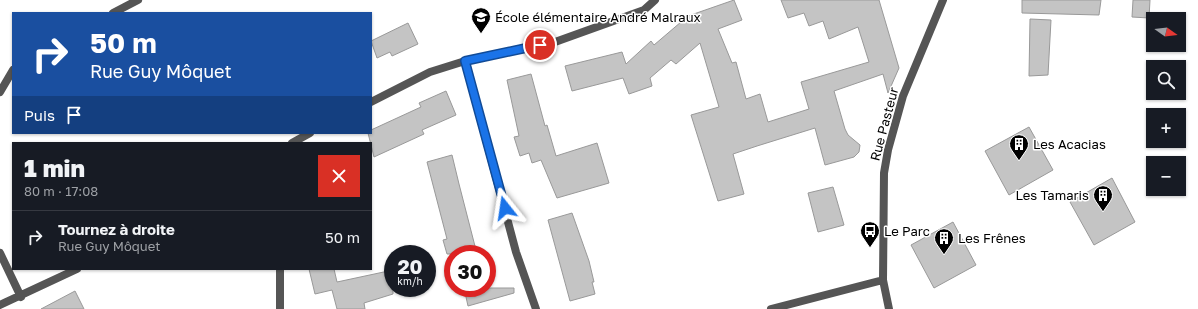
<!DOCTYPE html>
<html lang="fr">
<head>
<meta charset="utf-8">
<style>
	body { margin:0; font-family:"Golos Text",sans-serif; background:#20242c; color:#f1f3f6; height:100vh; display:flex; flex-direction:column; font-size:15px; white-space:nowrap }
	* { box-sizing:border-box; margin:0 }
	p { font-size:13px; color:#9ea1a6 }
	.icon { flex:none; width:22px; height:22px; fill:none; stroke:currentColor; stroke-width:2; stroke-linecap:round; stroke-linejoin:round }
	.map { position:relative; flex:1; overflow:hidden }
	.side { position:absolute; left:12px; top:142px; width:360px; height:128px; display:flex; flex-direction:column; background:#171b24; border-radius:0px; box-shadow:0 1px 3px #0004 }
	.side>* { flex:none }
	.guide { position:absolute; left:12px; top:12px; width:360px; height:122px; border-radius:0px; box-shadow:0 1px 3px #0004; background:#1a4fa0; color:#fff; overflow:hidden }
	.needle { width:26px; rotate:104deg }
	.controls { position:absolute; left:1146px; top:12px; display:grid; gap:8px }
	.controls a { display:grid; place-items:center; width:40px; height:40px; border-radius:0px; background:#171b24; box-shadow:0 1px 3px #0004; font-size:20px }
	.speed { position:absolute; left:384px; top:245px; display:flex; gap:8px; font-size:20px; font-weight:700; text-align:center }
	.speed>* { display:grid; place-content:center; width:52px; height:52px; border-radius:50%; background:#171b24; box-shadow:0 1px 3px #0004; line-height:1 }
	.speed small { font-size:10px; font-weight:400 }
	.speed .limit { border:6px solid #d22; background:#fff; color:#111 }
	.pin { position:absolute; display:grid; place-items:center; width:34px; height:34px; color:#fff; margin:-17px; border:2px solid #fff; border-radius:50%; box-shadow:0 1px 4px #0007 }
	.me { position:absolute; width:44px; margin:-22px; rotate:345deg; stroke-linejoin:round; filter:drop-shadow(0 0 3px #0008) }
	.turn { display:flex; align-items:center; gap:14px; height:84px; padding:0 12px; font-size:18px }
	.turn .icon { width:52px; height:52px; stroke-width:2.5 }
	.turn b { display:block; font-size:28px; line-height:34px }
	.then { display:flex; align-items:center; height:38px; padding:0 12px; background:#0003; gap:8px; font-size:15px }
	.round { display:grid; place-items:center; flex:none; width:42px; height:42px; border-radius:0px; background:#20242c }
	.overview { display:flex; align-items:center; justify-content:space-between; height:68px; padding:0 12px }
	h1 { font-size:24px; font-weight:800; line-height:30px }
	ul { padding:0; list-style:none }
	li { display:flex; align-items:center; gap:12px; height:52px; padding:0 12px; border-top:1px solid #363941 }
	li div { flex:1 }
	li b { display:block; font-size:15px }
	li em { font-style:normal }
	.map>svg:first-child { display:block }
</style>
</head>
<body>
<div class="map">
<svg width="1198" height="309" viewBox="0 0 1198 309">
	<rect width="100%" height="100%" fill="#fff"/>
	<path fill="#c4c4c4" stroke="#999" d="M734 0 742 20 718 29 732 63 736 62 746 99 760 94 768 122 809 109 801 82 869 62 858 27 829 39 823 21 809 26 804 13 788 18 781 0H879L899 68 888 93 883 74 834 91 845 129 848 135 860 145 859 152 854 157 825 165 815 128 757 146 733 154 744 194 718 201 691 115 719 107 700 43 676 64 671 60 650 78 652 86 629 94 623 78 572 91 565 66 622 52 626 64 651 41 654 45 688 16Z
		M1022 0H1101L1099 15 1022 13Z
		M1133 0H1150L1149 18 1132 17Z
		M1030 19 1051 20 1048 75 1029 76Z
		M408 23 418 44 392 56 390 52 377 58 371 41Z
		M531 74 545 126 547 125 556 156 597 143 609 183 557 198 541 160 532 163 529 153 520 156 514 137 519 136 507 80Z
		M446 91 456 115 422 130 424 134 374 157 368 133H371V130L421 107 419 103Z
		M1029 127 1053 170 1009 195 985 151Z
		M452 155 459 184 477 254H447L443 240 447 239 427 162Z
		M1112 178 1135 222 1094 245 1070 202Z
		M833 187 844 225 818 232 808 193Z
		M572 213 589 261 594 282H592L595 294 570 301 548 220Z
		M953 222 976 265 934 288 911 245Z
		M309 269H334L337 282 393 270V294L364 303 365 309H337L332 290 315 294Z
		M464 288H514V293L468 306Z
		M75 291 84 309H41Z"/>
	<g fill="none" stroke-linecap="round" stroke-linejoin="round">
		<path stroke="#555" stroke-width="8" d="M113 13 138 0
			M465 61 516 252 536 309
			M0 92 13 70
			M371 102 430 72 465 61 555 42 644 10 655 0
			M292 143 310 133
			M0 253 21 297
			M280 269V309
			M0 305 77 269
			M771 309 883 280
			M889 309 883 280 884 173 888 150 903 96 943 0"/>
	</g>
	<g fill="none" stroke-linecap="round" stroke-linejoin="round">
		<defs>
			<path id="route" d="M505 208 465 61 540 45"/>
		</defs>
		<use href="#route" stroke="#114b97" stroke-width="10"/>
		<use href="#route" stroke="#1a73e8" stroke-width="7"/>
	</g>
	<defs>
		<symbol id="school-pin" viewBox="-11 -11 22 30"><path d="M0 17L-7.5 6A9.5 9.5 0 1 1 7.5 6Z" fill="#000" stroke="#fff"/><path d="M0-5L7-2L0 1L-7-2ZM-4 1L0 2.5L4 1V4Q0 6-4 4Z" fill="#fff"/></symbol>
		<symbol id="building-pin" viewBox="-11 -11 22 30"><path d="M0 17L-7.5 6A9.5 9.5 0 1 1 7.5 6Z" fill="#000" stroke="#fff"/><path d="M-4-6H4V6H1V3H-1V6H-4ZM-2.5-4.3h1.7v1.8h-1.7ZM.8-4.3h1.7v1.8H.8ZM-2.5-1h1.7V.8h-1.7ZM.8-1h1.7V.8H.8Z" fill="#fff"/></symbol>
		<symbol id="bus-pin" viewBox="-11 -11 22 30"><path d="M0 17L-7.5 6A9.5 9.5 0 1 1 7.5 6Z" fill="#000" stroke="#fff"/><path d="M-5-6H5V4H4V6H2V4H-2V6H-4V4H-5ZM-3.5-4V0h7V-4ZM-3.5 1.2v1.5H-2V1.2ZM2 1.2v1.5H3.5V1.2Z" fill="#fff"/></symbol>
	</defs>
	<g fill-rule="evenodd">
		<use href="#school-pin" x="470" y="6" width="22" height="30"/>
		<use href="#building-pin" x="1008" y="133" width="22" height="30"/>
		<use href="#building-pin" x="1092" y="184" width="22" height="30"/>
		<use href="#bus-pin" x="859" y="220" width="22" height="30"/>
		<use href="#building-pin" x="933" y="227" width="22" height="30"/>
	</g>
	<g text-anchor="middle" stroke-width="3" stroke-linejoin="round" paint-order="stroke">
		<g font-size="13" fill="#000" stroke="#fff" text-anchor="start">
			<text x="495" y="22">École élémentaire André Malraux</text>
			<text x="1033" y="149">Les Acacias</text>
			<text x="1089" y="200" text-anchor="end">Les Tamaris</text>
			<text x="884" y="236">Le Parc</text>
			<text x="958" y="243">Les Frênes</text>
		</g>
		<g font-size="13" fill="#000" stroke="#fff">
			<text transform="translate(884 124) rotate(-75)" y="5">Rue Pasteur</text>
		</g>
	</g>
</svg>
<div class="controls">
<a><svg class="needle" viewBox="-14 -14 28 28"><path d="M0-13l5 13h-10z" fill="#e53935"/><path d="M0 13l5-13h-10z" fill="#9ea1a6"/></svg></a>
<a><svg class="icon" aria-label="search" viewBox="0 0 24 24"><circle cx="10" cy="10" r="6"/><path d="M15 15l6 6"/></svg></a>
<a>+</a>
<a>−</a>
</div>
<div class="speed"><div>20<small>km/h</small></div><div class="limit">30</div></div>
<div class="pin" style="left:540px;top:45px;background:#d93025"><svg class="icon" aria-label="arrive" viewBox="0 0 24 24"><path d="M6 21V4h12l-3 4 3 4H6"/></svg></div>
<svg class="me" style="left:505px;top:208px" viewBox="-20 -20 40 40"><path d="M0-17L14 15 0 8-14 15z" fill="#1a73e8" stroke="#fff" stroke-width="4"/></svg>
<div class="guide">
<div class="turn"><svg class="icon" aria-label="right" viewBox="0 0 24 24"><path d="M7 20v-9h11M14 6l5 5-5 5"/></svg><div><b>50 m</b>Rue Guy Môquet</div></div>
<div class="then">Puis<svg class="icon" aria-label="arrive" viewBox="0 0 24 24"><path d="M6 21V4h12l-3 4 3 4H6"/></svg></div>
</div>
<section class="side">
<div class="overview"><div><h1>1 min</h1><p>80 m · 17:08</p></div><a class="round" style="background:#d93025;color:#fff"><svg class="icon" aria-label="close" viewBox="0 0 24 24"><path d="M6 6l12 12M18 6L6 18"/></svg></a></div>
<ul>
<li><svg class="icon" aria-label="right" viewBox="0 0 24 24"><path d="M7 20v-9h11M14 6l5 5-5 5"/></svg><div><b>Tournez à droite</b><p>Rue Guy Môquet</p></div><em>50 m</em></li>
</ul>
</section>
</div>
</body>
</html>
